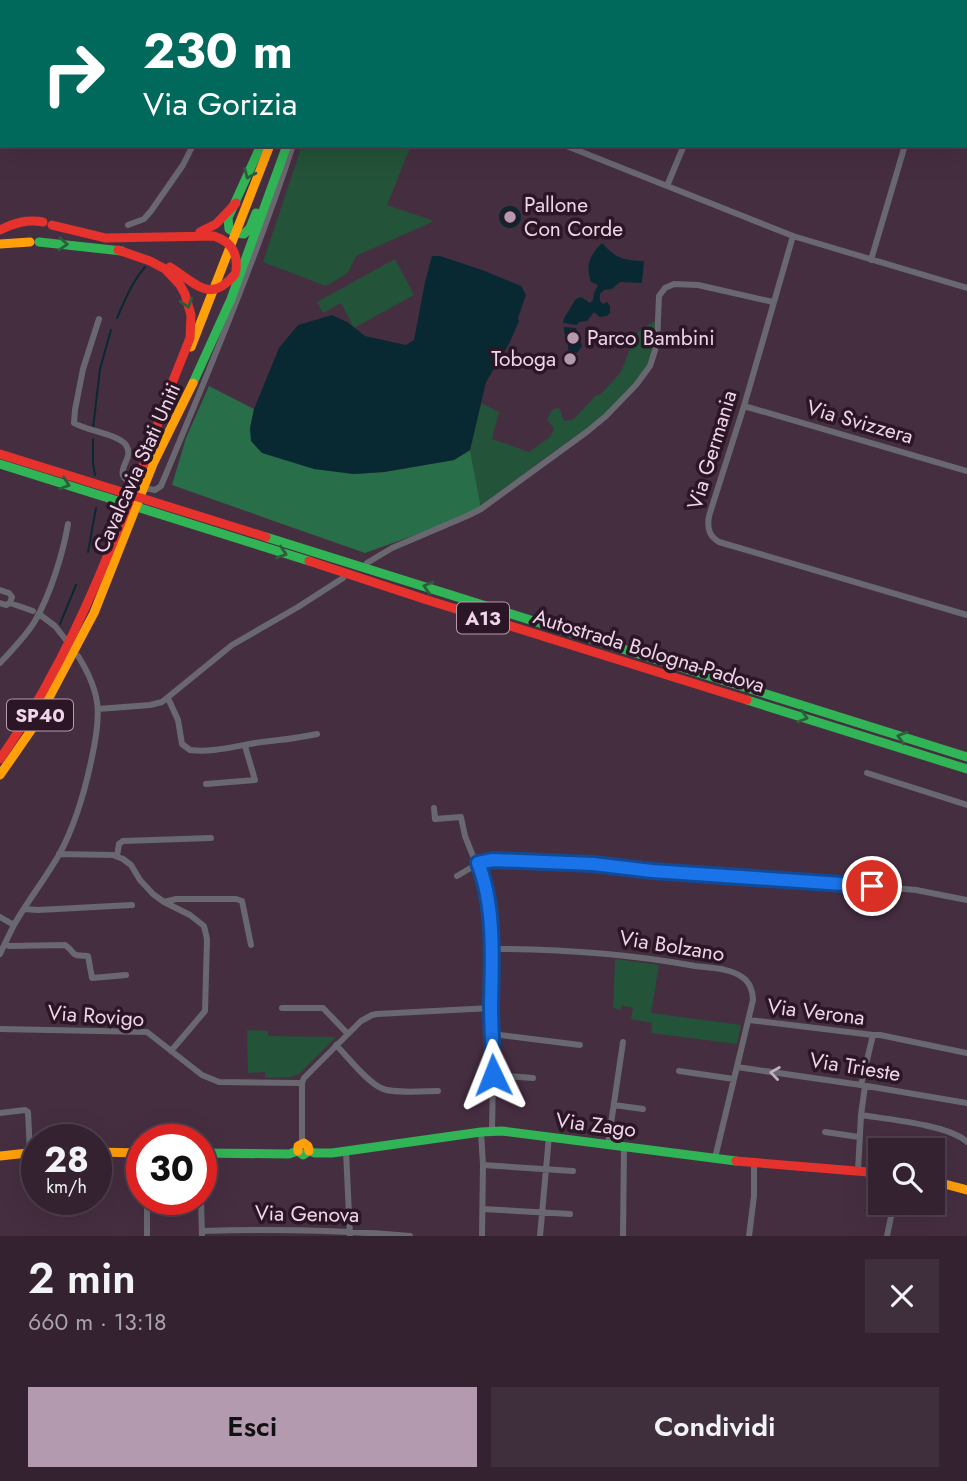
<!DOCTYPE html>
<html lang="it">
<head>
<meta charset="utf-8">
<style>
	body { margin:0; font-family:Jost,sans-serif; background:#3f2f3d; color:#f1f3f6; height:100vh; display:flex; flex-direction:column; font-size:26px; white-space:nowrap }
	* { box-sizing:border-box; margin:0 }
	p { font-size:23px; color:#a9a4ab }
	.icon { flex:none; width:38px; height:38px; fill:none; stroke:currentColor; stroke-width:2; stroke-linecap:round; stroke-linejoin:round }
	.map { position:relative; height:1236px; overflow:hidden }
	.details { display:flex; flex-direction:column; background:#342231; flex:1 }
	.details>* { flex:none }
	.top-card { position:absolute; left:0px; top:0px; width:968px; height:147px; box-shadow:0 7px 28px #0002,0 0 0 2px #4e3f4d; background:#00695c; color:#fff; overflow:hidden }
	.buttons { position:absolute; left:868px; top:1138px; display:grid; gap:14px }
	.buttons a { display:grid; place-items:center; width:77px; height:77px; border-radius:0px; background:#342231; box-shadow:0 7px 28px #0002,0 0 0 2px #4e3f4d; font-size:35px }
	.speed { position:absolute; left:21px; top:1124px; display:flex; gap:14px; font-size:35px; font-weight:700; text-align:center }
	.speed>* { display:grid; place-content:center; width:91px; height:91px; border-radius:50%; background:#342231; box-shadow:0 7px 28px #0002,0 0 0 2px #4e3f4d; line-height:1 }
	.speed small { font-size:18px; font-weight:400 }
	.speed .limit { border:10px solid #d22; background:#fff; color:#111 }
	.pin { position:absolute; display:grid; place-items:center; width:60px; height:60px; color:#fff; margin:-30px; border:4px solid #fff; border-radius:50%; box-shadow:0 2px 7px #0007 }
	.me { position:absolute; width:77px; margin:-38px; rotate:358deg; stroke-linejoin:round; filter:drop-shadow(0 0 5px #0008) }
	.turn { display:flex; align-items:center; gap:24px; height:147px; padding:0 28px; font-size:32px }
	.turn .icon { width:91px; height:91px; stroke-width:2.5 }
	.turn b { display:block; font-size:49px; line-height:60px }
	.round { display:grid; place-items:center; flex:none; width:74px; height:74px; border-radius:0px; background:#3f2f3d }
	.overview { display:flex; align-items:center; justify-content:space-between; height:119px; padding:0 28px }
	h1 { font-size:42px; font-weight:600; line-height:52px }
	.primary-button { display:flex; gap:14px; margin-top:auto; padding:14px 28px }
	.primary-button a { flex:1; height:80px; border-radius:0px; background:#b49aae; color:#111; font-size:28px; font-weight:600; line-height:80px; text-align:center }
	.primary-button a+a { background:#3f2f3d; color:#f1f3f6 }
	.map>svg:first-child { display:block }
</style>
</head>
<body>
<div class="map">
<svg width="967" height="1236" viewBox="0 0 967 1236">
	<rect width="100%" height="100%" fill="#462e41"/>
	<path fill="#235338" d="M302 145H411L387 205 434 221 356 256 348 273 326 286 263 262Z
		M395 259 414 295 354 328 341 303 323 313 317 302Z
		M655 321C654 344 651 370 636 388 616 411 588 428 563 445 535 465 508 487 481 508L470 450 481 403 499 412 492 439 529 452 550 437 554 429 547 419 553 409 559 408 564 421 574 419 595 396 601 394 621 372 635 336 642 328Z
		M615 959 659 965 651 1013 741 1025 737 1044 651 1033 652 1023 631 1019 633 1008 622 1005 620 1010 613 1008Z
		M247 1030 268 1031V1036L336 1037 299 1074 291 1077 265 1078V1072L248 1073Z"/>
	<path fill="#286e49" d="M209 386 254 409 250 428 353 474 384 472 454 460 470 450 481 508 451 522 365 553 172 485 186 438Z"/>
	<path fill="#092932" d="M499 217a11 11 0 1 1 22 0a11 11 0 1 1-22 0Z
		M602 243C617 259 622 260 644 261L642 283 620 282 612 289 604 290 600 294V301L603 304 607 302 610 306V313L607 316 600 317 594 312 587 321 579 322 577 325 563 323 564 318 576 299 581 297 590 303 593 300 594 293 598 285 591 282C585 265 590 255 602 243Z
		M432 256H440L485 271 521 286 526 295 518 318 519 321 510 342 486 382 470 450 454 460 384 472 353 474 314 469 262 453 251 441 250 429 254 409 279 348 298 325 332 315 347 322 365 336 406 345 414 340 425 282Z
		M564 327 576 328 582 346 577 353 568 350C569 341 563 334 564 327Z"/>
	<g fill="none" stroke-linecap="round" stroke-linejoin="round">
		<path stroke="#092932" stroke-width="2" d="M117 318C125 300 132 282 145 267
			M93 428 100 369 111 330
			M93 439V463L95 475
			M88 552 96 508
			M60 624 76 585"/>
		<path stroke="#696871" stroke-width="6" d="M742 2 743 0
			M947 2 948 0
			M564 145 793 236 967 288
			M667 186 684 145
			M128 225 144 219 151 211 183 165 193 145
			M793 236 744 406 709 516C707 528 709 536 719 542L967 615
			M871 260 905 145
			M99 319 83 369 75 410 74 423C87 431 118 434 126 445 137 462 104 474 139 486 144 488 149 489 155 490L161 486C208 373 255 261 293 145
			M744 406 967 471
			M367 563 392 548 467 516 481 509 588 431 606 416 636 385 650 366 657 344 659 296 665 288 674 284 698 285 773 302
			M0 590 9 593 12 597 10 603 6 605 0 603
			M10 603 33 611
			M39 614 55 626 66 640
			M0 663C12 650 26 636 35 621 50 595 63 554 68 524
			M168 698 178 720 182 744 190 750C214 753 239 745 262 742 281 740 299 738 317 734
			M98 709 150 705 162 702 232 645 298 607 343 578
			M867 773 967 805
			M206 784 255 780 245 746
			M434 808 435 819 461 817 465 836 473 856 479 863 483 875 490 925 493 1075 492 1131
			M59 854 113 855 123 859 131 865 140 880 153 894 164 902 190 915 204 926 207 939 205 1011 171 1051
			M117 856 119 844 123 841 211 838
			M457 876 479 863 493 860 538 861 593 864 652 871 761 879 827 882 916 890 967 900
			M164 902 176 899H236L242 901 251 945
			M24 909 38 910 132 905
			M0 917 14 925
			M5 944 9 946 65 945C78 954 67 955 88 956L92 978 126 975
			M492 949C560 949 628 954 695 966 710 968 730 968 742 977 750 982 753 992 753 1000L715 1158
			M0 954C4 945 9 935 14 925 28 900 46 878 60 853 76 823 85 791 92 757 101 715 102 694 78 656
			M282 1008H323L347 1033
			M749 1020 873 1035 861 1085
			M0 1029 147 1032 202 1075 219 1082 302 1083
			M492 1034 580 1045
			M873 1035H880L967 1053
			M336 1045C347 1056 367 1082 381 1088 392 1094 424 1091 438 1091
			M737 1067 861 1085 967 1103
			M679 1071 734 1079
			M493 1075 533 1078
			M614 1105 643 1109
			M0 1113 25 1110 28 1112 30 1152
			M861 1115C886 1119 950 1125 967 1142
			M481 1132 483 1165 482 1236
			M825 1132 859 1137
			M302 1143V1083L304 1078 361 1021 372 1015 377 1014 491 1008
			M608 1144 623 1042
			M346 1151 350 1236
			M483 1165 573 1171
			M858 1171 861 1115 865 1086
			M147 1199V1236
			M201 1199 202 1236
			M483 1209 570 1214
			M202 1231C272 1229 341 1230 410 1236
			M540 1236 549 1136
			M623 1236 624 1146
			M749 1236 754 1196V1163
			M887 1236 894 1202"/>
		<path stroke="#30b455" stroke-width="9" d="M322 2 323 0
			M256 213 250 228 244 234 235 233 229 229 228 218 261 145
			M39 242 122 251
			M193 383 231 299 287 145
			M0 464 309 561
			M266 537 967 757
			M747 700 967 769
			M201 1153 289 1154 298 1151 303 1155 309 1151 315 1153H332L481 1132 502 1131 736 1161"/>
		<path stroke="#ff9f0a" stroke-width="9" d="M0 244 30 242
			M191 347 270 145
			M0 775 34 726 94 613 153 464 193 383
			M298 1151V1146L304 1143 308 1146 309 1151
			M96 1152 142 1153
			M0 1156 37 1152
			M933 1181 967 1190"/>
		<path stroke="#e5322d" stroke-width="9" d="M338 2 339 0
			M52 225 106 238 214 236C231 242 238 252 236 270
			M0 230C14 223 27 219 43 222
			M200 232 216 224 236 203
			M118 250 150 261 165 269 180 285 185 294 191 315 190 338 161 411 154 439
			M170 267C196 283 210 305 235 274
			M0 454 266 537
			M309 561 424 599 747 700
			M0 759C17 734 34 709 48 682 92 603 123 517 156 433
			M736 1161 880 1173"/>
	</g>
	<defs><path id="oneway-chevron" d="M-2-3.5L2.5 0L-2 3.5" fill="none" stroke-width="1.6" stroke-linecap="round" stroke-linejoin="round" transform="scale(1.75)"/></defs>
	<g stroke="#2d5d3b">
		<use href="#oneway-chevron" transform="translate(249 174) rotate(113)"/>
		<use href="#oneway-chevron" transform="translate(63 244) rotate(4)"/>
		<use href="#oneway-chevron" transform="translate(187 303) rotate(74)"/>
		<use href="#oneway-chevron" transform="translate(65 484) rotate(18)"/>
		<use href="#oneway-chevron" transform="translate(282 553) rotate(18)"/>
		<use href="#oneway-chevron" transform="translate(428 587) rotate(-163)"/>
		<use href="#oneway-chevron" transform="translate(803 717) rotate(17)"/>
		<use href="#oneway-chevron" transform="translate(902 737) rotate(-163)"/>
	</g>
	<use stroke="#c1aebf" href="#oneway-chevron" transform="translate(775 1073) rotate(-172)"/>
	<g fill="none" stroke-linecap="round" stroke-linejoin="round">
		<defs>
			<path id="route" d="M493 1075C493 1051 491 1028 491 1004 492 960 495 905 478 863L493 860 593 864 652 871 872 886"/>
		</defs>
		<use href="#route" stroke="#114b97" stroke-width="18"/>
		<use href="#route" stroke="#1a73e8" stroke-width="12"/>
	</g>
	<g fill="#b49aae" stroke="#2a1625" stroke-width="2.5">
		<circle cx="510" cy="217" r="7"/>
		<circle cx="573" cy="338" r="7"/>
		<circle cx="570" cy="359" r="7"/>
	</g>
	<g text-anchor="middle" stroke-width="7" stroke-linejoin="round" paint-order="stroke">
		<g fill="#2a1625" stroke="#b59bae" stroke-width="2">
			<rect x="457" y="602.5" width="52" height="31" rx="5"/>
			<rect x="7" y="699.5" width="66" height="31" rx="5"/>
		</g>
		<g font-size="19" font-weight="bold" fill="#f0d4e9">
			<text x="483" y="625">A13</text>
			<text x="40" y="722">SP40</text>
		</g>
		<g font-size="21" fill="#f0d4e9" stroke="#2a1625" text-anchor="start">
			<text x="524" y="212">Pallone<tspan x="524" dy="24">Con Corde</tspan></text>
			<text x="587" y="345">Parco Bambini</text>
			<text x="556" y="366" text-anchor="end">Toboga</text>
		</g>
		<g font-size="21" fill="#f0d4e9" stroke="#2a1625">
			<text transform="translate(860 422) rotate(16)" y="7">Via Svizzera</text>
			<text transform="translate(712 450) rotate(-73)" y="7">Via Germania</text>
			<text transform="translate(137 468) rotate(-66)" y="7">Cavalcavia Stati Uniti</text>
			<text transform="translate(649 651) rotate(17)" y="7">Autostrada Bologna-Padova</text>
			<text transform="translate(672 946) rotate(9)" y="7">Via Bolzano</text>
			<text transform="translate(816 1012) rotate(7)" y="7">Via Verona</text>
			<text transform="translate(96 1016) rotate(4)" y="7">Via Rovigo</text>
			<text transform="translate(855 1067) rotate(9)" y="7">Via Trieste</text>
			<text transform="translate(596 1125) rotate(7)" y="7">Via Zago</text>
			<text transform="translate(307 1214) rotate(1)" y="7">Via Genova</text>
		</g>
	</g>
</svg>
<div class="buttons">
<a><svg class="icon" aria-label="search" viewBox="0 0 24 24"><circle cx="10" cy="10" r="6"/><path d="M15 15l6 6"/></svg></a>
</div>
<div class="speed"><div>28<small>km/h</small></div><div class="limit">30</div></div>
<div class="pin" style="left:872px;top:886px;background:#d93025"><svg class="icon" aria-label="arrive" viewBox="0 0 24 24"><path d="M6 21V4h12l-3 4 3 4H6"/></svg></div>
<svg class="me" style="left:493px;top:1075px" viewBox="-20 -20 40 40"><path d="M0-17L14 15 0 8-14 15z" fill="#1a73e8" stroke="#fff" stroke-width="4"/></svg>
<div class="top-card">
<div class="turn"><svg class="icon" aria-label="right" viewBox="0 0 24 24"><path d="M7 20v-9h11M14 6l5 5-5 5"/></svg><div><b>230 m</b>Via Gorizia</div></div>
</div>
</div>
<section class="details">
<div class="overview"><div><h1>2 min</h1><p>660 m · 13:18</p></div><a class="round"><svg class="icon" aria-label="close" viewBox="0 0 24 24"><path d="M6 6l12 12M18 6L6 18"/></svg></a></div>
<div class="primary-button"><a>Esci</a><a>Condividi</a></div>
</section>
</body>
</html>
